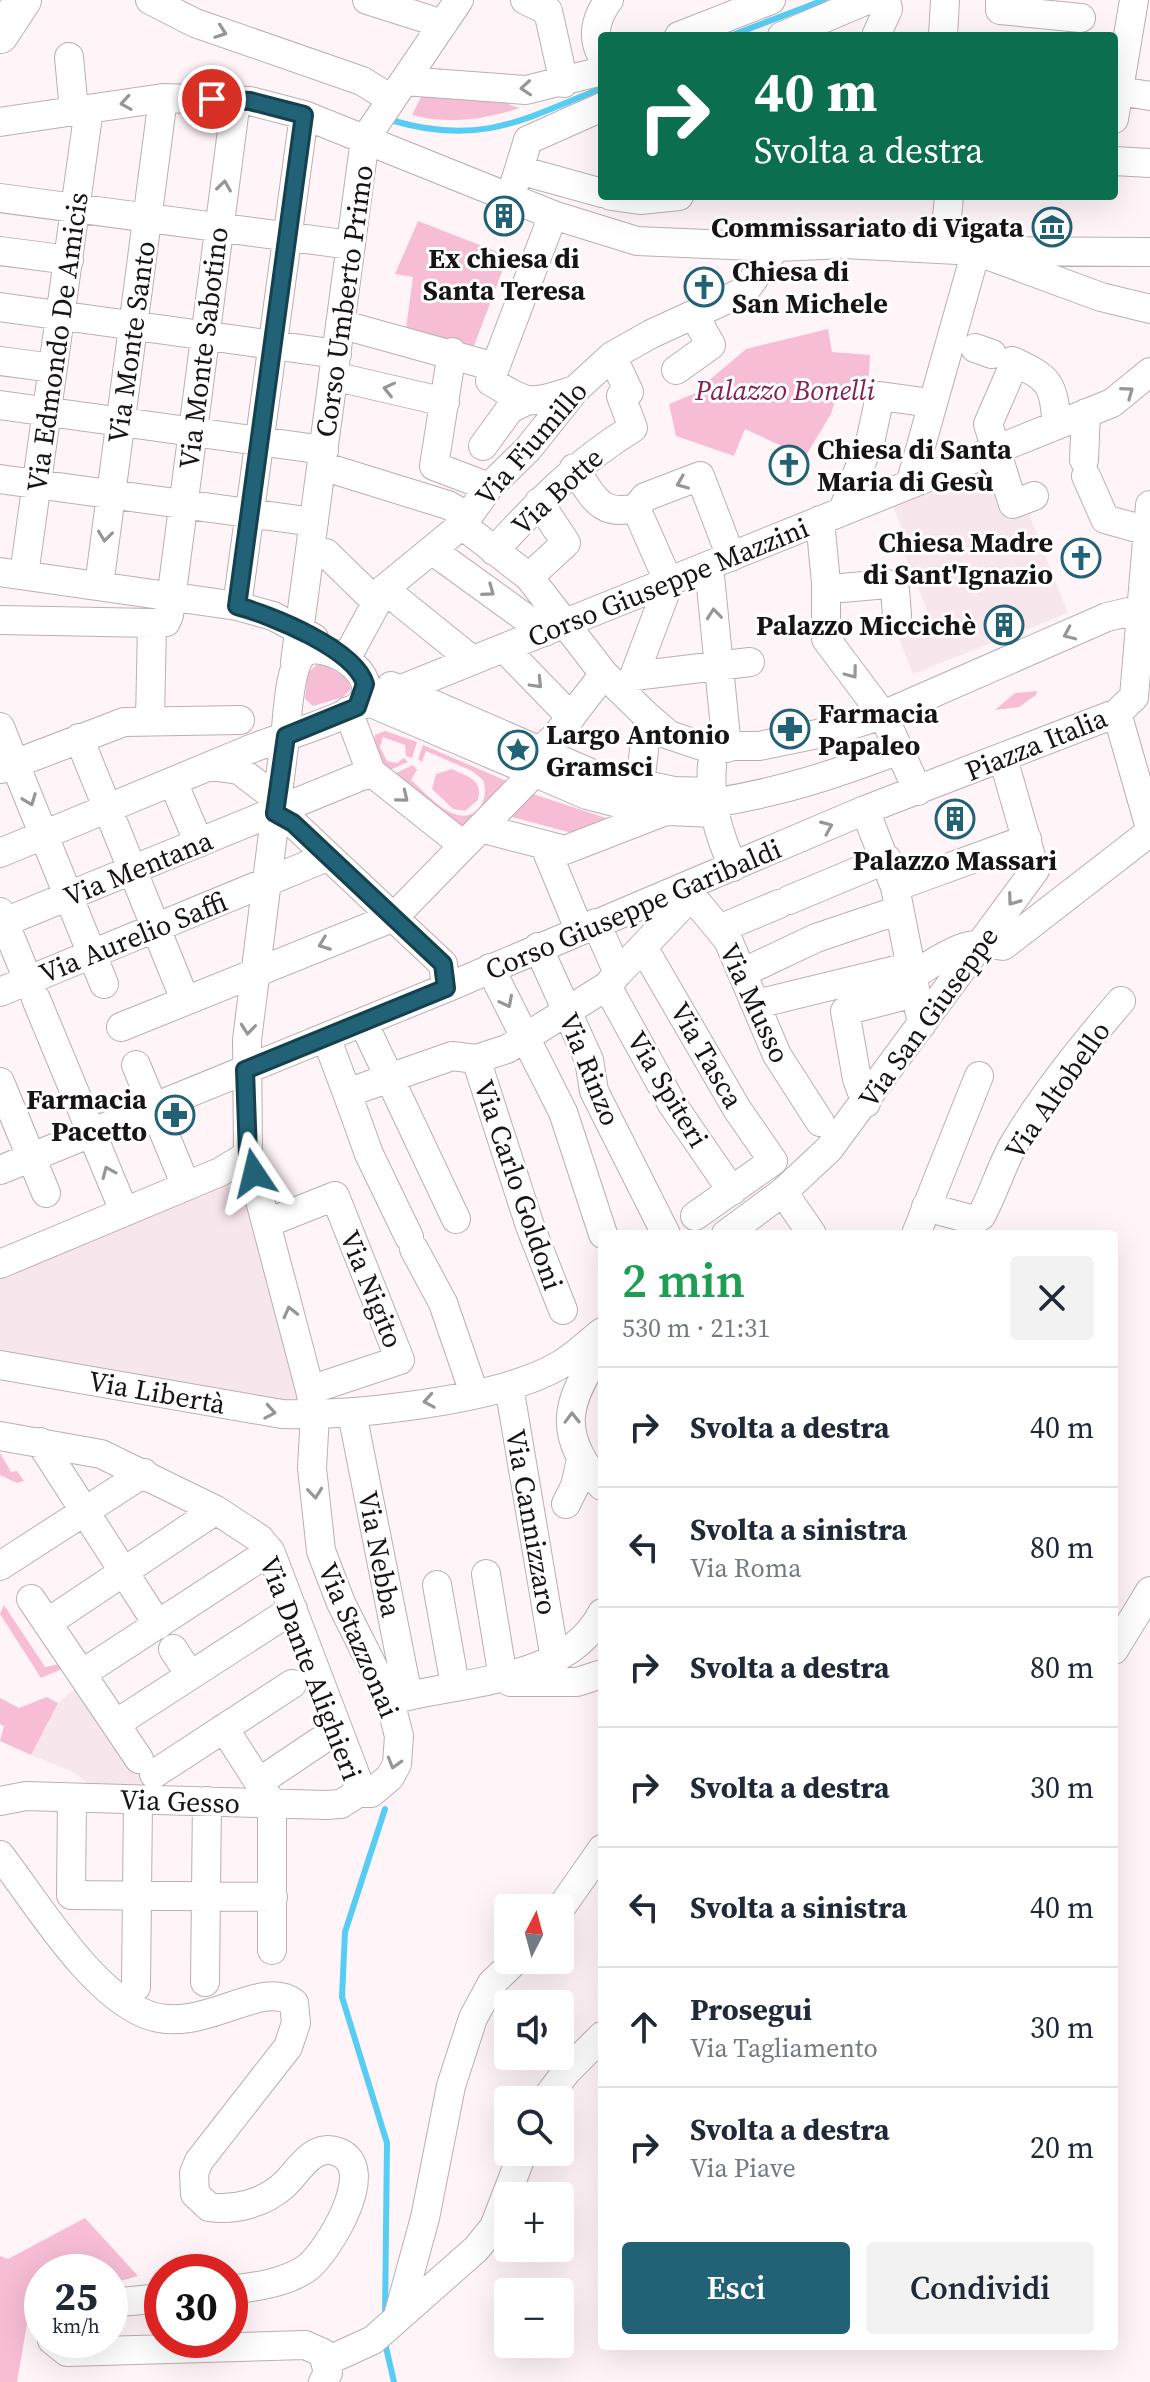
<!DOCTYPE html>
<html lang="it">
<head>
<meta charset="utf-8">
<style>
	body { margin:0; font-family:"Source Serif 4",serif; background:#f2f2f3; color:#1f2937; height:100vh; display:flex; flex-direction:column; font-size:30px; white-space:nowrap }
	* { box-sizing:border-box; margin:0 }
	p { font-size:26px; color:#747a83 }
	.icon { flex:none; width:44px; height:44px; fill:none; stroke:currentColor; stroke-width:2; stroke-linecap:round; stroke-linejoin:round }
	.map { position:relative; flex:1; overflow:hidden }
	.panel { position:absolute; left:598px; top:1230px; width:520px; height:1120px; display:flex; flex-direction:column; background:#fff; border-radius:8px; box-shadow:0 8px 32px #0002 }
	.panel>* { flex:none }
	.hud { position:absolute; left:598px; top:32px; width:520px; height:168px; border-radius:8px; box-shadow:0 8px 32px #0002; background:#0b6e4f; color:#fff; overflow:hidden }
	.needle { width:52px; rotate:6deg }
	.tools { position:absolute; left:494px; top:1894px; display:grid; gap:16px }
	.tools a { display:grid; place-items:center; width:80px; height:80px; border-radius:8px; background:#fff; box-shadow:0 8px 32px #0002; font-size:40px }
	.speed { position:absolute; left:24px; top:2254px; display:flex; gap:16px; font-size:40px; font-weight:700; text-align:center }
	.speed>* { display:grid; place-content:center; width:104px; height:104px; border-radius:50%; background:#fff; box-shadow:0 8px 32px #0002; line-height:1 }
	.speed small { font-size:20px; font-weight:400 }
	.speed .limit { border:12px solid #d22; background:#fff; color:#111 }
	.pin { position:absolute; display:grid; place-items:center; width:68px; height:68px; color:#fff; margin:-34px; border:4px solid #fff; border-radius:50%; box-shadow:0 2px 8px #0007 }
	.me { position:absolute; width:88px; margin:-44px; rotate:350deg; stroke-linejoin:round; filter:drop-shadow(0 0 6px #0008) }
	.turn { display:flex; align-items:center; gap:28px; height:168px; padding:0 24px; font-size:36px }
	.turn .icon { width:104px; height:104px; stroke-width:2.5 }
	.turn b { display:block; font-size:56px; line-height:68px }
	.round { display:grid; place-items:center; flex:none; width:84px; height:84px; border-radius:8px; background:#f2f2f3 }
	.summary { display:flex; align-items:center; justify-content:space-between; height:136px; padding:0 24px }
	h1 { font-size:48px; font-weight:600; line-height:60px; color:#1e9e55 }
	.cta { display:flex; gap:16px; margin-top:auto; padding:16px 24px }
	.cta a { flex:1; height:92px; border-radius:8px; background:#216276; color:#fff; font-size:32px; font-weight:600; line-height:92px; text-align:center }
	.cta a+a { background:#f2f2f3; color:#1f2937 }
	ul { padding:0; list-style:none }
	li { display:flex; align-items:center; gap:24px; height:120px; padding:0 24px; border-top:2px solid #e0e1e3 }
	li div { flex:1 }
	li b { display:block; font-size:30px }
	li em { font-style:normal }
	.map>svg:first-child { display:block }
</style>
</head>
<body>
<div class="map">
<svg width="1150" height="2382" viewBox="0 0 1150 2382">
	<rect width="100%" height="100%" fill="#fff4f8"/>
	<path fill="#f8e6ed" d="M986 466 1005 512 1025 504 1068 613 913 674 896 632 930 618 905 555 911 550 892 504Z
		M218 1182 244 1193 301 1396 294 1403 0 1358V1273Z
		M79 1685 144 1763 151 1790 96 1789 73 1772 31 1755 58 1703Z"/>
	<path fill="#f6bdd5" d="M423 93 508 100 510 105 520 108C484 119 449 125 412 115Z
		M418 221 508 256 472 351 405 335 413 277 395 274Z
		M828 329 832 352 870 355 868 388 852 386 849 394 838 391 831 414 805 457 745 429 734 456 676 436 669 404 708 388 706 383 746 349Z
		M322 664 347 678 351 689 343 697 313 706 305 699 308 673 316 665Z
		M1037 691 1036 695 1019 707 995 710 1015 693Z
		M385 731 417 742 412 758 406 756 405 745 383 737 380 747 387 761 397 763 404 758 408 762 390 770C379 762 373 749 375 735Z
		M423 745 509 782 464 829 394 774 413 765 417 770 411 780C427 794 461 835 481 805 486 797 486 789 483 780L472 771 426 751 422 762 418 759Z
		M452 769C468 777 483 779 478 800L465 811 453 809 432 789 436 774Z
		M533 794 606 818 572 833 512 817Z
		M0 1453 11 1472 17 1471 24 1481 17 1483 0 1475Z
		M4 1605 45 1667 64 1663 69 1666 41 1678 0 1614Z
		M47 1697 58 1703 31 1755 0 1741 4 1726 0 1724V1698L19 1708Z
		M85 2218 138 2276 110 2284V2272H42V2303L30 2307 17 2382H0V2256L8 2259Z"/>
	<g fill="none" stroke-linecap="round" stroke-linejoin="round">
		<path stroke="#57cdf3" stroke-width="6" d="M730 36 824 0
			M394 121C480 146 523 120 602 88
			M385 1809 345 1932 342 1997 387 2143 385 2319
			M385 2343 394 2382"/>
		<defs>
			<path id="minor" d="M150 0 195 23 362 81 391 99
				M367 0 443 24
				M525 0 548 11 564 83
				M1000 0V10L1081 18
				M679 36 771 0
				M782 36 867 0
				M876 36 888 9 886 0
				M943 36 945 0
				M602 56C591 37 596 17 609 0
				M69 57 74 111
				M404 81 526 90 602 71
				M1119 91 1150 96
				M1114 119 1134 0
				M0 122 163 98 250 101 304 115 553 215 637 241 776 247 845 244 976 251 1150 252
				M1114 161 1150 163
				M519 170 602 193
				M611 196 640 200 679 196
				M0 198 351 245
				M510 198 528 140 602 107
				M553 215 490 381C531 406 529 404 575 390
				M944 249 949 196
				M0 251 69 260
				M0 307 337 354
				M340 324 495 367
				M975 348 992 354
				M452 352 434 466 489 487
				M0 361 53 368
				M1012 361C1051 378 1053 384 1057 425
				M1015 362 988 424 1013 504 1034 496
				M676 370 711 345 694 315
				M333 376 445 402
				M0 405 324 450
				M483 446 510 409 524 402
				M1084 460 1086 413
				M322 466 448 505 467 516
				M574 468C593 496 599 517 636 508
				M1086 476 1105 519 1148 531
				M0 479 314 522
				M911 481 976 251 1101 297 1150 309
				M636 508 645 497 700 476 731 557
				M843 510 871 438 880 396 931 403
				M820 520 826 583V639L883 715 918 791
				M462 525 529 577 604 674 648 717 669 735 702 746H759L832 731 883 715 1107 617 1150 607
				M433 551 545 632
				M494 551C539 502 576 463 633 428L621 396 629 392 612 356
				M326 553 377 603
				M709 566 727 748
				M0 572 237 606 273 616 314 638
				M24 575 89 109
				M529 577 566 543 539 502
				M99 586 163 98
				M842 588 887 584 895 590 897 615
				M384 589 472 660
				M237 606 304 115
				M0 620 152 623 166 622 169 615 236 100
				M504 648 571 717
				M346 659 384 589 462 525 489 487 528 449 575 390 612 356 651 334 745 291 776 247
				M295 662 365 139 459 0
				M634 676 750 662
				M391 686 593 774 674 791 710 792
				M623 692 634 676 669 583 636 508
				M369 702 587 795 645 810 714 813
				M357 707 1112 403 1150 372
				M348 711 371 772 463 845
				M1117 713 1150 828
				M150 721 152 623
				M0 727 104 984
				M79 738 185 1000
				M540 751 556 736 604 674
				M712 765C709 803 718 832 733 867
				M210 766 239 770 277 799
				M1 769 124 722 240 720
				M173 782 199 843
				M640 784 648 717
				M712 803C778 793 837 774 899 750
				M865 810 895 887 922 1024
				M275 813 293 823 443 964 446 988
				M480 828 565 850 663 812
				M545 847 579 929
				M0 853 253 748C274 740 342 719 357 707 388 681 334 642 306 651 287 664 288 722 284 746L247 1040 248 1155 310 1390 315 1415 312 1468 321 1551 341 1603 390 1701 399 1736 397 1764 390 1777 371 1793H358
				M895 887 1027 839
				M685 888 728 940 777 1055 820 1122
				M789 900 887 859
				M0 912 28 980
				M596 923 618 973 691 896
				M0 924 371 772
				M719 929 779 904
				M538 947 589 1060 594 1091 666 1234
				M643 947 737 1109 773 1161 695 1216
				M490 968 563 1112 603 1234
				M742 973 816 938 899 910
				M911 976C943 958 965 937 1003 946L1150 832
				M607 986 672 1104 732 1191
				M0 992 327 857
				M36 999 124 1211
				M757 1004 908 967
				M363 1022 456 1219
				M121 1027 394 917 533 774
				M326 1037 347 1093 452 1056 476 1059 507 1049 607 986 618 973
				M476 1059 530 1226 563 1310
				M136 1065 186 1186
				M0 1082 46 1193
				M347 1093 369 1154 409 1237
				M866 1103 857 1079 845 1011 914 993
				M0 1170 446 988 865 810 1117 713 1134 697 1150 505
				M783 1192 812 1234
				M926 1207 974 1220 981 1216C994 1193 1001 1166 1014 1144 1043 1094 1084 1044 1121 1001
				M267 1223 335 1196 400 1360 310 1390
				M726 1234 783 1192 829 1149 1035 870 1003 758
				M916 1234 979 1076
				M414 1249 443 1303 474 1393
				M0 1264 220 1172 248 1155
				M602 1349C565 1401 556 1435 602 1486
				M0 1365 282 1414C353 1416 497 1401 558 1366 574 1357 588 1343 602 1332
				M509 1386 555 1659
				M352 1413 408 1696
				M0 1436 101 1454 216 1510 260 1539 271 1553 357 1779 358 1793
				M40 1442 158 1625
				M566 1504 575 1486 581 1460
				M0 1566 144 1473
				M486 1574 503 1678
				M437 1585 455 1685
				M31 1599 139 1759
				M47 1623 216 1510
				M173 1649 190 1675
				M1114 1650 1150 1591
				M83 1673 270 1551
				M510 1682H577L602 1674
				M392 1700C458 1681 567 1683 602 1613
				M117 1723 293 1609
				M224 1728 272 1803V1950
				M154 1774 292 1684
				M259 1782 320 1741
				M72 1798 71 1895 273 1897
				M0 1801 26 1796 325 1805 341 1804 358 1793
				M0 1855C37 1903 91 1994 148 2015 202 2035 263 1977 294 2003L296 2023 288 2047 199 2161 194 2173 195 2194 209 2207C235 2211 264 2203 284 2185 299 2171 313 2142 338 2152 380 2167 328 2252 307 2268 286 2283 255 2287 230 2290
				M560 1909 602 1849
				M205 1982 207 1801
				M136 1987 138 1800
				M545 2100 567 2071 602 2036
				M110 2303 162 2298
				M398 2316 425 2218 451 2086 473 2018 492 1983 516 1960
				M52 2340 67 2352 305 2345 323 2353 328 2373 323 2382
				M327 2361 373 2340 476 2249 494 2227 523 2152"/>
			<path id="major" d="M0 35 23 0"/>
		</defs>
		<use href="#minor" stroke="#baafb3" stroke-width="30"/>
		<use href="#major" stroke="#baafb3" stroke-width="38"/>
		<use href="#minor" stroke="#fff" stroke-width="28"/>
		<use href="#major" stroke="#fff" stroke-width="36"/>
	</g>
	<defs><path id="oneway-chevron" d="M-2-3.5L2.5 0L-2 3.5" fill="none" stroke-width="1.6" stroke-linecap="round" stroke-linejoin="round" transform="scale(2)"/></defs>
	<g stroke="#979596">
		<use href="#oneway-chevron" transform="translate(221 32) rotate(19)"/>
		<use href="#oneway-chevron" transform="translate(526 88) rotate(176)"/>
		<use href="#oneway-chevron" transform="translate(126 103) rotate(171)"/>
		<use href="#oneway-chevron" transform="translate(224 186) rotate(-82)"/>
		<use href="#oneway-chevron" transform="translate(389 389) rotate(-167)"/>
		<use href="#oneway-chevron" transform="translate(1128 392) rotate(-36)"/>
		<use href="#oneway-chevron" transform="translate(682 483) rotate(158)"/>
		<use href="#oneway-chevron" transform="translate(105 536) rotate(97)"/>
		<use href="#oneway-chevron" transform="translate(489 591) rotate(36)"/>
		<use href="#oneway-chevron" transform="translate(714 614) rotate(-96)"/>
		<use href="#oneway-chevron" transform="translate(1069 634) rotate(156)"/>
		<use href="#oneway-chevron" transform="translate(852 673) rotate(53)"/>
		<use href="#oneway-chevron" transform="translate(537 683) rotate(46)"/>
		<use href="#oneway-chevron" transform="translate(403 797) rotate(39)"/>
		<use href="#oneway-chevron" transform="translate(30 800) rotate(69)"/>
		<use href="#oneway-chevron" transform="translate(827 827) rotate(-23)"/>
		<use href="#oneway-chevron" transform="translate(1013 900) rotate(126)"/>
		<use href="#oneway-chevron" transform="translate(324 944) rotate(159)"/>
		<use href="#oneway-chevron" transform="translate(507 1002) rotate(63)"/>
		<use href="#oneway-chevron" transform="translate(248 1029) rotate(96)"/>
		<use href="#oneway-chevron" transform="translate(108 1172) rotate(-113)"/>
		<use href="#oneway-chevron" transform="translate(290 1312) rotate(-104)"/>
		<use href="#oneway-chevron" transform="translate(429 1401) rotate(170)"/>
		<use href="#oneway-chevron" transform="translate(270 1412) rotate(10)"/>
		<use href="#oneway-chevron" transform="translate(572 1418) rotate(-91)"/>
		<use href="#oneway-chevron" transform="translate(315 1493) rotate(84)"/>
		<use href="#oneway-chevron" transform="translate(394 1763) rotate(106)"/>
	</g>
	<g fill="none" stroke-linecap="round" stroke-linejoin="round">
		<defs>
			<path id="route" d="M212 99 250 101 304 115 237 606C271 615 355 649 365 684L357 707 286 736 275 813 293 823 443 964 446 988 245 1070 248 1155 254 1173"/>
		</defs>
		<use href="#route" stroke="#15404d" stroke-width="20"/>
		<use href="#route" stroke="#216276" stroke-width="14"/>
	</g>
	<defs>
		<symbol id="building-ring" viewBox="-11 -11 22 22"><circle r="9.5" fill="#fff" stroke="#216276" stroke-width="1.5"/><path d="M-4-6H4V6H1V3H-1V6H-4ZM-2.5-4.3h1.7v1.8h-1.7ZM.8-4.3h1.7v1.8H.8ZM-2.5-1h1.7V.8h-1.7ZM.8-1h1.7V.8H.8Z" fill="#216276"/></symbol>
		<symbol id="museum-ring" viewBox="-11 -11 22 22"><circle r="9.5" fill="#fff" stroke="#216276" stroke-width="1.5"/><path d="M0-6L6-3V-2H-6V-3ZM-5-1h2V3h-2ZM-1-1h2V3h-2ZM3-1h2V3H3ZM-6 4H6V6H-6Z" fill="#216276"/></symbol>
		<symbol id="church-ring" viewBox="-11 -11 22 22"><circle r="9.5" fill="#fff" stroke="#216276" stroke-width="1.5"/><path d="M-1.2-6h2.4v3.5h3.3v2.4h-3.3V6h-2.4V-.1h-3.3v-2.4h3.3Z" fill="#216276"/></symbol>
		<symbol id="pharmacy-ring" viewBox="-11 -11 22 22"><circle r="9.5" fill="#fff" stroke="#216276" stroke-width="1.5"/><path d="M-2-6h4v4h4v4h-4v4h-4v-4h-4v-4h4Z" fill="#216276"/></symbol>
		<symbol id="sight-ring" viewBox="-11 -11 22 22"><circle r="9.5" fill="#fff" stroke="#216276" stroke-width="1.5"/><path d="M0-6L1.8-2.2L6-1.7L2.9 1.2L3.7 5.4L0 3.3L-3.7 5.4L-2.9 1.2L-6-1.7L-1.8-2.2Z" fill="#216276"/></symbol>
	</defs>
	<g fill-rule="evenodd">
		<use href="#building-ring" x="482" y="194" width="44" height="44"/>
		<use href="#museum-ring" x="1030" y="205" width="44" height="44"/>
		<use href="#church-ring" x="682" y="265" width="44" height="44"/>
		<use href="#church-ring" x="767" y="443" width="44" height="44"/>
		<use href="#church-ring" x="1059" y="536" width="44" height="44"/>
		<use href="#building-ring" x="982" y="603" width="44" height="44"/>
		<use href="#pharmacy-ring" x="768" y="707" width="44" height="44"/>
		<use href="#sight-ring" x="496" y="728" width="44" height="44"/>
		<use href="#building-ring" x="933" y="797" width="44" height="44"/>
		<use href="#pharmacy-ring" x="153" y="1093" width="44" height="44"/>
	</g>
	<g text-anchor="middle" stroke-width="6" stroke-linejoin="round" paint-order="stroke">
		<g font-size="28" font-weight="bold" fill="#181416" stroke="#fff" text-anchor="end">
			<text x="1024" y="237">Commissariato di Vigata</text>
			<text x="504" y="268" text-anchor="middle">Ex chiesa di<tspan x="504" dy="32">Santa Teresa</tspan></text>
			<text x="732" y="281" text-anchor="start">Chiesa di<tspan x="732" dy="32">San Michele</tspan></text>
			<text x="817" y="459" text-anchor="start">Chiesa di Santa<tspan x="817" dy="32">Maria di Gesù</tspan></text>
			<text x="1053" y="552">Chiesa Madre<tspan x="1053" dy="32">di Sant'Ignazio</tspan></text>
			<text x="976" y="635">Palazzo Miccichè</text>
			<text x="818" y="723" text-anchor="start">Farmacia<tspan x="818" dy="32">Papaleo</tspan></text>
			<text x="546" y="744" text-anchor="start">Largo Antonio<tspan x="546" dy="32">Gramsci</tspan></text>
			<text x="955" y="870" text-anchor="middle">Palazzo Massari</text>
			<text x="147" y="1109">Farmacia<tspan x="147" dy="32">Pacetto</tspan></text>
		</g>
		<g font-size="28" fill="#181416" stroke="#fff">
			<text transform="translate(344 301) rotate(-82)" y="10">Corso Umberto Primo</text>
			<text transform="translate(57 342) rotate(-82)" y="10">Via Edmondo De Amicis</text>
			<text transform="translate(131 342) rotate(-82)" y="10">Via Monte Santo</text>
			<text transform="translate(203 348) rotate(-83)" y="10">Via Monte Sabotino</text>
			<text transform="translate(531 443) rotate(-49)" y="10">Via Fiumillo</text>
			<text transform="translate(557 491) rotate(-43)" y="10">Via Botte</text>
			<text transform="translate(668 582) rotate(-22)" y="10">Corso Giuseppe Mazzini</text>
			<text transform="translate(1036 744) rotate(-22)" y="10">Piazza Italia</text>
			<text transform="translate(138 868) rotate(-22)" y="10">Via Mentana</text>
			<text transform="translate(633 909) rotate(-23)" y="10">Corso Giuseppe Garibaldi</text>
			<text transform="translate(133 937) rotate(-22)" y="10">Via Aurelio Saffi</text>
			<text transform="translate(755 1003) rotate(65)" y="10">Via Musso</text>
			<text transform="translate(928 1017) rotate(-54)" y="10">Via San Giuseppe</text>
			<text transform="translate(707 1055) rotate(60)" y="10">Via Tasca</text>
			<text transform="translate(590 1069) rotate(68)" y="10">Via Rinzo</text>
			<text transform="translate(668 1089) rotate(59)" y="10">Via Spiteri</text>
			<text transform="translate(1057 1090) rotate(-55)" y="10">Via Altobello</text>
			<text transform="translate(519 1185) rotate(71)" y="10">Via Carlo Goldoni</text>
			<text transform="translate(372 1289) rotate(68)" y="10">Via Nigito</text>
			<text transform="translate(157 1392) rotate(10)" y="10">Via Libertà</text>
			<text transform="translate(532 1522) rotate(80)" y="10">Via Cannizzaro</text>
			<text transform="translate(380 1554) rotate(79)" y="10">Via Nebba</text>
			<text transform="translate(359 1640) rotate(67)" y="10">Via Stazzonai</text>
			<text transform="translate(311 1668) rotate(69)" y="10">Via Dante Alighieri</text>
			<text transform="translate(180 1801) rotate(2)" y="10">Via Gesso</text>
		</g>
		<g font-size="28" font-style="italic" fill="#861f58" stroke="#fff">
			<text x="785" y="400">Palazzo Bonelli</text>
		</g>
	</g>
</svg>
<div class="tools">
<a><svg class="needle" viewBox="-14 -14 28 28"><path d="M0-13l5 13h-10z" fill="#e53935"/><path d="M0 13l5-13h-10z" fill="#747a83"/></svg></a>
<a><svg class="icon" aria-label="sound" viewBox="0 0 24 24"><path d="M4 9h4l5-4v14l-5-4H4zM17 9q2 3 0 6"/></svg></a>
<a><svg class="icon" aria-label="search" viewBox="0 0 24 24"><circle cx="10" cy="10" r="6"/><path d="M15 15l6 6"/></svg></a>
<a>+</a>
<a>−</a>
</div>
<div class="speed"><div>25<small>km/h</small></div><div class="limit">30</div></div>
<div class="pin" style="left:212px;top:99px;background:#d93025"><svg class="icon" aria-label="arrive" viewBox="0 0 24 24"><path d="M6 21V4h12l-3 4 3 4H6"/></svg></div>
<svg class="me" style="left:254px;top:1173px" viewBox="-20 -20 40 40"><path d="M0-17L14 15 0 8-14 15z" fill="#216276" stroke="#fff" stroke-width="4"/></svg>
<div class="hud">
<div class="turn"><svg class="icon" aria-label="right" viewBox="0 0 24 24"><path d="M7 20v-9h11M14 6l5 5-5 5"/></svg><div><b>40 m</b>Svolta a destra</div></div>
</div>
<section class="panel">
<div class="summary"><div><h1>2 min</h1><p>530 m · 21:31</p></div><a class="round"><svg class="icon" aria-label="close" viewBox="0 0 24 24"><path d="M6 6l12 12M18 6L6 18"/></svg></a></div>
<ul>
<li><svg class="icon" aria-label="right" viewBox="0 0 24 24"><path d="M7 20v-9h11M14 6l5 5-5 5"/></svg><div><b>Svolta a destra</b></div><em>40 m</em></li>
<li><svg class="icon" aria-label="left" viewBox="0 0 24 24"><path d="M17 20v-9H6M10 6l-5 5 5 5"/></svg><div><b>Svolta a sinistra</b><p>Via Roma</p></div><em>80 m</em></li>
<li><svg class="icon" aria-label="right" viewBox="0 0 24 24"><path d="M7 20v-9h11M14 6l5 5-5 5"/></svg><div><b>Svolta a destra</b></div><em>80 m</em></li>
<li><svg class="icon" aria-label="right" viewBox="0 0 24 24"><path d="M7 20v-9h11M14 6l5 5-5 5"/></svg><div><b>Svolta a destra</b></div><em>30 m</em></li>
<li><svg class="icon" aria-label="left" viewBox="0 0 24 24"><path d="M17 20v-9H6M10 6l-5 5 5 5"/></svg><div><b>Svolta a sinistra</b></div><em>40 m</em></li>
<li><svg class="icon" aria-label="ahead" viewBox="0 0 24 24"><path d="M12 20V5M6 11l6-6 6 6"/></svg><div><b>Prosegui</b><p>Via Tagliamento</p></div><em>30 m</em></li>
<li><svg class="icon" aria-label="right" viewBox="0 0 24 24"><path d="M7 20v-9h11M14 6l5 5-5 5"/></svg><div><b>Svolta a destra</b><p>Via Piave</p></div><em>20 m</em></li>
</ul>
<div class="cta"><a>Esci</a><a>Condividi</a></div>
</section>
</div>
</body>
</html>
